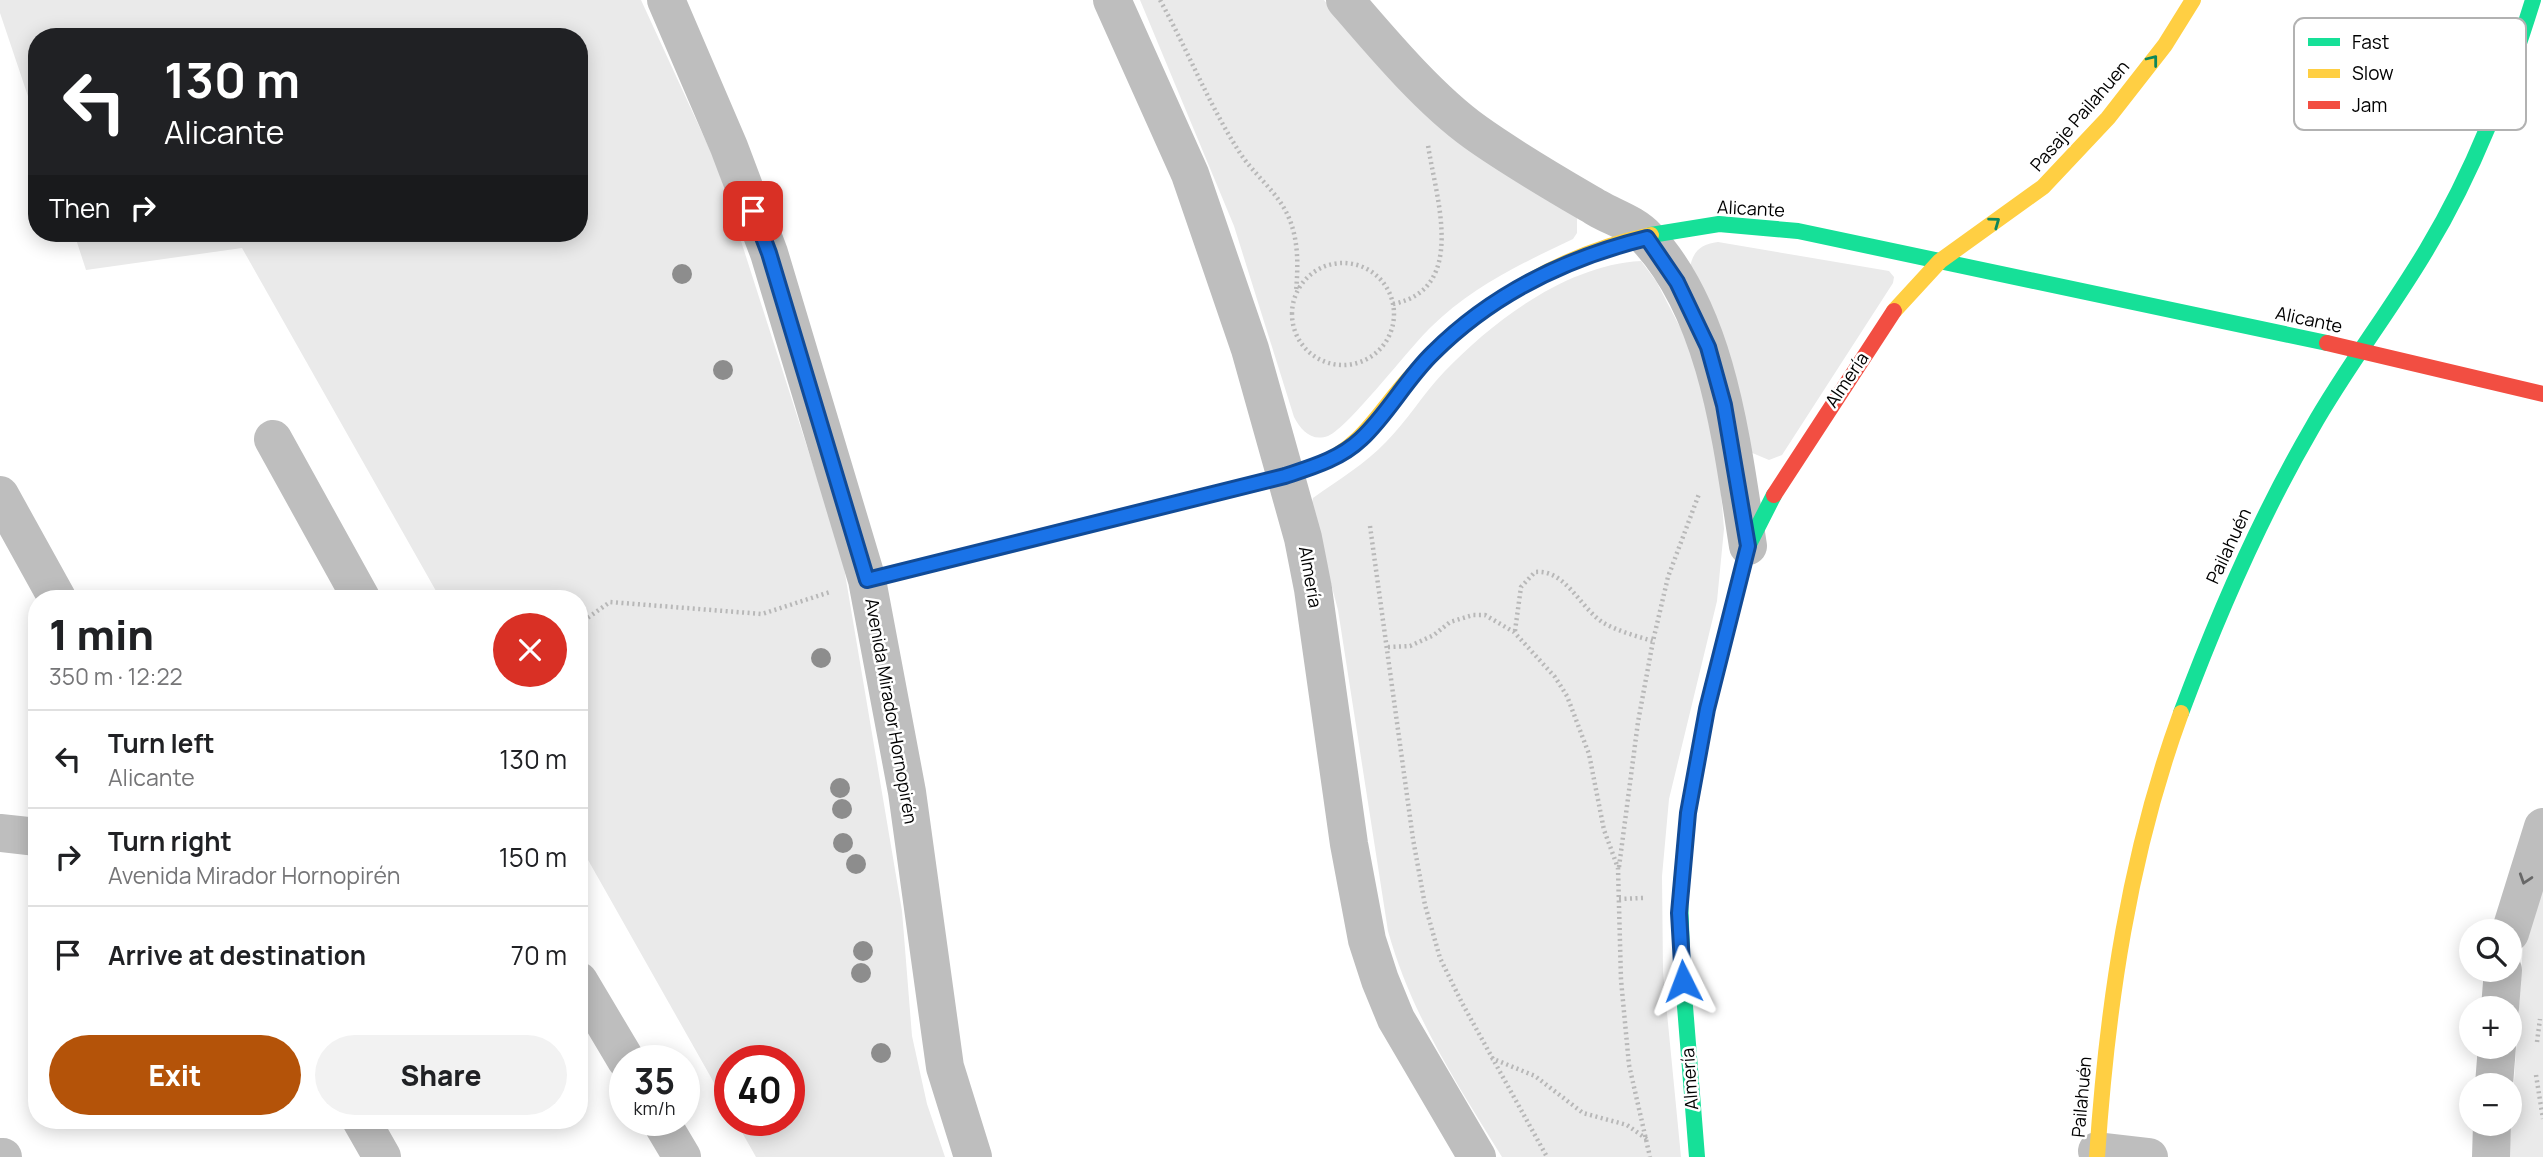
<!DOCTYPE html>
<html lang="en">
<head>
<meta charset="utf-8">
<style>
	body { margin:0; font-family:Manrope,sans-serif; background:#f2f2f2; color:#202124; height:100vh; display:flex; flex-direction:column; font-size:26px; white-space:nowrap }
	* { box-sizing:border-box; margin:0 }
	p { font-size:23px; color:#757577 }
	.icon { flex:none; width:38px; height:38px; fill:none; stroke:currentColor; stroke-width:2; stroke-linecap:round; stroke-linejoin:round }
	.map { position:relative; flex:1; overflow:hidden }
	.drawer { position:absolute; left:28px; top:590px; width:560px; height:539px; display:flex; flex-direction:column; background:#fff; border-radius:28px; box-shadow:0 4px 18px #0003 }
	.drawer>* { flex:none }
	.banner { position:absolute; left:28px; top:28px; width:560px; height:214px; border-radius:28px; box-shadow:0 4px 18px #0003; background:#202124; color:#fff; overflow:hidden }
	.controls { position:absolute; left:2459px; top:919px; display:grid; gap:14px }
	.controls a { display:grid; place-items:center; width:63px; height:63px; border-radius:50%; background:#fff; box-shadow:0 4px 18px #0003; font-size:35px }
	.speed { position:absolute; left:609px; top:1045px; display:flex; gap:14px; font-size:35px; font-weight:700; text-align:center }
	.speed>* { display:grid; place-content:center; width:91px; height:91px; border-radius:50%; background:#fff; box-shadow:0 4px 18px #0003; line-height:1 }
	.speed small { font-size:18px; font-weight:400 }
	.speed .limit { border:10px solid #d22; background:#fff; color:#111 }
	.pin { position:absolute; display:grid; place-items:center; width:60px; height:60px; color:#fff; margin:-30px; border-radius:14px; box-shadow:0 4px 10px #0006 }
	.me { position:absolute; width:77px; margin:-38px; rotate:357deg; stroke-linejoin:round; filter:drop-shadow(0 0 5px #0008) }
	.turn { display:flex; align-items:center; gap:24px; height:147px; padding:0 21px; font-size:32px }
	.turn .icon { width:91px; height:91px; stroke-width:2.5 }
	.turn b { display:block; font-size:49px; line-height:60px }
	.then { display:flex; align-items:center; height:66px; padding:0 21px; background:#0003; gap:14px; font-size:26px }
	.round { display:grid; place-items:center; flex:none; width:74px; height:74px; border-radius:37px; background:#f2f2f2 }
	.overview { display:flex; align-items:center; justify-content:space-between; height:119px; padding:0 21px }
	h1 { font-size:42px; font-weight:800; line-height:52px }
	.button { display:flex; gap:14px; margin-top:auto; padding:14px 21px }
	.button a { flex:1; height:80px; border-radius:42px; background:#b45309; color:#fff; font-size:28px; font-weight:800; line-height:80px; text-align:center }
	.button a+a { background:#f2f2f2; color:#202124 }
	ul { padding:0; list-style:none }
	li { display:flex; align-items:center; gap:21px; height:98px; padding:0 21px; border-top:2px solid #e0e0e0 }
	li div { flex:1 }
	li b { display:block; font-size:26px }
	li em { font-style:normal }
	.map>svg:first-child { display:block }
</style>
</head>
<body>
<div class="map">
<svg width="2543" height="1157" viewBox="0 0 2543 1157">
	<rect width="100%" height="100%" fill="#fff"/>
	<path fill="#eaeaea" d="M0 0H641L716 163 842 556 902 911 912 1036 927 1104 945 1157H756L735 1120H789V1060H730V1111L579 844V598H440L242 248 86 270 74 233H579V37H37V123L0 13Z
		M1140 0H1324L1348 31 1577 214V233L1573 239C1522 263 1472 287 1431 327 1410 347 1348 428 1328 436 1311 442 1301 430 1294 417L1234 226Z
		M1718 242 1889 271 1894 277 1893 283 1782 455 1769 460 1750 452 1689 271C1693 251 1699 245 1718 242Z
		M1641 261 1656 281 1698 362 1720 481 1724 529 1717 601 1669 799 1662 876 1663 972 1681 1157H1502C1457 1084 1411 1014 1388 931L1338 610 1311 507 1313 498C1338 480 1365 464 1386 442 1407 421 1423 394 1444 372 1494 320 1567 265 1641 261Z
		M2543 871V1157H2509L2523 946Z"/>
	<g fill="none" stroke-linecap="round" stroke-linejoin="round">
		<path stroke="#b8b8b8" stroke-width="4.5" stroke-dasharray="2 3.5" stroke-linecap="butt" d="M1160 0C1188 51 1209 105 1240 153 1255 176 1278 192 1289 218 1299 242 1298 267 1296 292
			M1292 314a51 51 0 1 1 102 0a51 51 0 1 1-102 0Z
			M1393 304C1469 289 1435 195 1428 145
			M1370 526 1413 839 1425 905 1440 958 1462 1003 1547 1157
			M579 624 610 602 762 614 830 592
			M1515 631 1521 587 1535 572C1565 569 1579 606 1602 622 1617 631 1636 636 1653 641
			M1388 647 1410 646 1434 635 1450 622 1473 615H1485L1514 632 1555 677 1567 696 1589 754 1604 830 1618 868 1621 980 1629 1065 1650 1157
			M1619 867 1638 722 1653 641 1668 577 1699 494
			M1619 899 1643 898
			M2537 1042 2540 1019
			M1491 1058 1535 1076 1583 1113 1627 1125 1648 1140
			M2536 1075 2543 1119"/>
		<path stroke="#bebebe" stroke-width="38" d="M666 0 729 147 769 253 867 580 907 792 945 1067 973 1157
			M1112 0 1190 174 1250 349 1303 538 1313 589 1349 844 1367 940 1380 980 1396 1019 1477 1157
			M1345 0C1382 43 1429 99 1475 132 1514 160 1556 184 1597 208 1614 218 1633 223 1647 238 1719 315 1732 446 1748 546
			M273 439 361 598
			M0 495 57 598
			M0 833 37 837
			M2510 933 2543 827
			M579 981 626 1060
			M2500 1008 2503 970
			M2494 1085 2497 1046
			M361 1120 382 1157
			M660 1120 682 1157
			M2097 1151 2149 1157
			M0 1157H3
			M2491 1157 2492 1124"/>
		<path stroke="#16e098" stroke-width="16" d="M1651 235 1719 224 1798 231 2327 343
			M867 580 1285 476 1319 464
			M2181 713C2218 614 2259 519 2312 428 2347 366 2391 310 2427 249 2474 171 2506 87 2533 0
			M1697 1157 1683 981 1680 897 1688 813 1707 709 1748 546 1774 495"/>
		<path stroke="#ffcf43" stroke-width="16" d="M1894 311 1940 261 2043 187 2108 118 2165 45 2193 0
			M1319 464C1365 446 1381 407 1414 373 1477 305 1560 254 1651 235
			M2097 1157C2107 1006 2129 855 2181 713"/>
		<path stroke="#f24e42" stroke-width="16" d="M2327 343 2543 394
			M1774 495 1894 311"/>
	</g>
	<g fill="#8d8d8d">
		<circle cx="682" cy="274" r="10"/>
		<circle cx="723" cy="370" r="10"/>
		<circle cx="821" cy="658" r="10"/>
		<circle cx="840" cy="788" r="10"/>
		<circle cx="842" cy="809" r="10"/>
		<circle cx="843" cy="843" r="10"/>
		<circle cx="856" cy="864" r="10"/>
		<circle cx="863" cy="951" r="10"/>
		<circle cx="861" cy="973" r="10"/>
		<circle cx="881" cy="1053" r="10"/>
	</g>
	<defs><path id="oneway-chevron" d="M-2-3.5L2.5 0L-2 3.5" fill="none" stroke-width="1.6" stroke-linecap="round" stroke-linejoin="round" transform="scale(1.75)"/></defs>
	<g stroke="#0d865b">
		<use href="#oneway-chevron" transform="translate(2153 60) rotate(-52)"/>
		<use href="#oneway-chevron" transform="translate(1995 222) rotate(-36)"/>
	</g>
	<use stroke="#686868" href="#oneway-chevron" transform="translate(2525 879) rotate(108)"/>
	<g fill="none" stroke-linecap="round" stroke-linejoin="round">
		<defs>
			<path id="route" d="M753 211 769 253 867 580 1285 476C1312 467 1340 459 1361 439 1388 414 1406 379 1433 353 1493 293 1566 258 1647 238L1677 282 1708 347 1724 405 1748 546 1707 709 1688 813 1679 913 1683 981"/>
		</defs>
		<use href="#route" stroke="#114b97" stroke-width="18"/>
		<use href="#route" stroke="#1a73e8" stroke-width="12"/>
	</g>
	<g text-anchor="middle" stroke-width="5" stroke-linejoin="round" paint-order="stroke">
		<g font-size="18" fill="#000" stroke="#fff">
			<text transform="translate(2080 116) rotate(-49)" y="6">Pasaje Pailahuen</text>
			<text transform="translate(1751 209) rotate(3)" y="6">Alicante</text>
			<text transform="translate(2309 320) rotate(12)" y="6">Alicante</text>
			<text transform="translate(1847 380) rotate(-56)" y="6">Almería</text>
			<text transform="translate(2229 546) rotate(-65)" y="6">Pailahuén</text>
			<text transform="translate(1310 577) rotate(80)" y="6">Almería</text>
			<text transform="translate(891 711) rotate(80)" y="6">Avenida Mirador Hornopirén</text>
			<text transform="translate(1690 1079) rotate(-94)" y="6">Almería</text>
			<text transform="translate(2082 1097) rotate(-85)" y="6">Pailahuén</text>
		</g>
	</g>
	<rect x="2294" y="18" width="232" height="112" rx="10" fill="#fff" stroke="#b2b2b2" stroke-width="2"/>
	<rect x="2308" y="38" width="32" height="8" fill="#16e098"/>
	<rect x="2308" y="69" width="32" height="9" fill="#ffcf43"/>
	<rect x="2308" y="101" width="32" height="8" fill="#f24e42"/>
	<g font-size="19" fill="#000">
		<text x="2352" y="49">Fast</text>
		<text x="2352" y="80">Slow</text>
		<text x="2352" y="112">Jam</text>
	</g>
</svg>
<div class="controls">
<a><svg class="icon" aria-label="search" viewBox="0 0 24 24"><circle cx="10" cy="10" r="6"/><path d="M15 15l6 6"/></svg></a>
<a>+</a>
<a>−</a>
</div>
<div class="speed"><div>35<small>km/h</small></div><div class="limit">40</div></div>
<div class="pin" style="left:753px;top:211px;background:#d93025"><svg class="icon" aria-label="arrive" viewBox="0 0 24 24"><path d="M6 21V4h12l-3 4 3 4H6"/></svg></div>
<svg class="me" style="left:1683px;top:981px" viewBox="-20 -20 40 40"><path d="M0-17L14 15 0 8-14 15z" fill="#1a73e8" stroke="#fff" stroke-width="4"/></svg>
<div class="banner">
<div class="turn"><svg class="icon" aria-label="left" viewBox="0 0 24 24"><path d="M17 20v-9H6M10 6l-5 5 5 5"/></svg><div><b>130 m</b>Alicante</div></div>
<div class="then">Then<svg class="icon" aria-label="right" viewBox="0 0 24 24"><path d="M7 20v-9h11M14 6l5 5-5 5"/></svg></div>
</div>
<section class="drawer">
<div class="overview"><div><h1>1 min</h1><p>350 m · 12:22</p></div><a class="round" style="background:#d93025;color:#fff"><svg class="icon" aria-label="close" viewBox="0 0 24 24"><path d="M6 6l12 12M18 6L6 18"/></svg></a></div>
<ul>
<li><svg class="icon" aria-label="left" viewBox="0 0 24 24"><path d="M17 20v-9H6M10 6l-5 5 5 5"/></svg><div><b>Turn left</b><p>Alicante</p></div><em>130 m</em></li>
<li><svg class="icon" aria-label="right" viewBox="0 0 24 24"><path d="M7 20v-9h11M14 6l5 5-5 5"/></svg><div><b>Turn right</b><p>Avenida Mirador Hornopirén</p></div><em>150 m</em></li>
<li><svg class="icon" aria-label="arrive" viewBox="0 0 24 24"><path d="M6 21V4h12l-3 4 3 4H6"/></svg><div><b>Arrive at destination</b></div><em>70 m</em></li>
</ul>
<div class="button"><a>Exit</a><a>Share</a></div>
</section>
</div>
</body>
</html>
